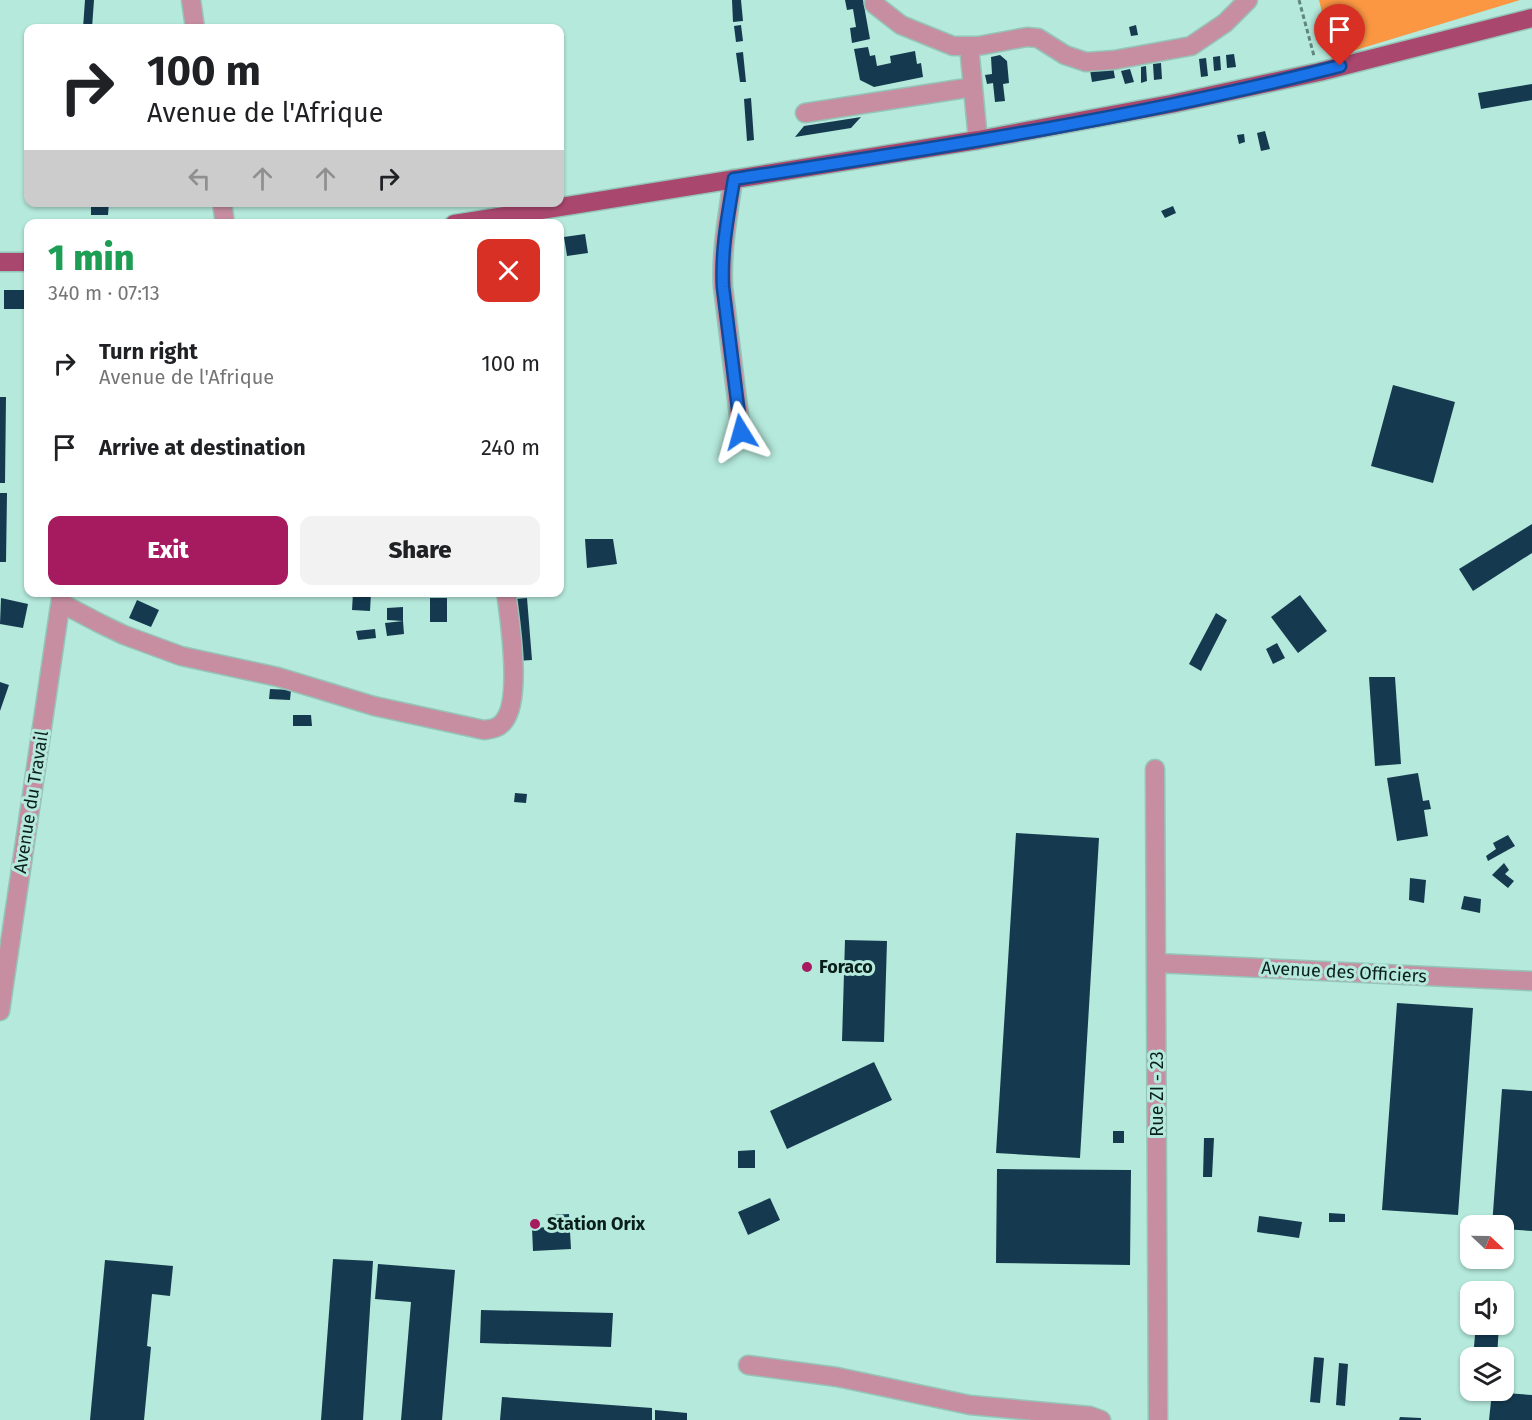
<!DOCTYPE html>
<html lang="en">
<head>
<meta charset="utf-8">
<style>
	body { margin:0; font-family:"Fira Sans",sans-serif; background:#f2f2f2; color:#202124; height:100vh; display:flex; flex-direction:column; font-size:22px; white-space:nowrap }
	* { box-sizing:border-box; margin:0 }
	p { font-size:20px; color:#757577 }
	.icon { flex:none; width:33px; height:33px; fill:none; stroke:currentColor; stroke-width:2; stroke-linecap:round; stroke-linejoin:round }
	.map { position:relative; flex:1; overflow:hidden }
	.details { position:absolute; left:24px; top:219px; width:540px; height:378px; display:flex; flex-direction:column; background:#fff; border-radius:12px; box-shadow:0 2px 4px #0004 }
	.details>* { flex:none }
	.top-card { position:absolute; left:24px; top:24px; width:540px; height:183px; border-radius:12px; box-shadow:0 2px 4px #0004; background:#fff; color:#202124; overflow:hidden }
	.needle { width:39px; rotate:112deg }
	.fabs { position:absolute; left:1460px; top:1215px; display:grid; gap:12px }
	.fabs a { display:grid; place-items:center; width:54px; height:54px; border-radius:12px; background:#fff; box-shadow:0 2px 4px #0004; font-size:30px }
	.pin { position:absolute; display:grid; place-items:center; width:51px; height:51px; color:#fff; margin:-62px -26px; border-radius:50% 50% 50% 0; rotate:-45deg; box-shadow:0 0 6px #0007 }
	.pin .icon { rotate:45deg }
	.me { position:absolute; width:66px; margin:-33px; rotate:352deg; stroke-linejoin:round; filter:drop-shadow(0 0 4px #0008) }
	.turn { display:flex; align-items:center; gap:21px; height:126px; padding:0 24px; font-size:27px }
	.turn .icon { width:78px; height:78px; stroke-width:2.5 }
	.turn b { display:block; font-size:42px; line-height:51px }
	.lanes { display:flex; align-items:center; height:57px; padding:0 24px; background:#0003; justify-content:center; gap:30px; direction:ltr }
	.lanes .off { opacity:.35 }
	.round { display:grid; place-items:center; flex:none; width:63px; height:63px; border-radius:12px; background:#f2f2f2 }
	.headline { display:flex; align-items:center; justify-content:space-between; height:102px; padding:0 24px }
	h1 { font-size:36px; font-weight:800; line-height:45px; color:#1e9e55 }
	.primary-button { display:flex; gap:12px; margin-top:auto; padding:12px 24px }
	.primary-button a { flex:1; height:69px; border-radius:12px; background:#a61a5f; color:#fff; font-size:24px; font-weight:800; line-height:69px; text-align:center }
	.primary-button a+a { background:#f2f2f2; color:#202124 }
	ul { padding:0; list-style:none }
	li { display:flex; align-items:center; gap:18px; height:84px; padding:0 24px }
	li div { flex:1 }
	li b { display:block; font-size:22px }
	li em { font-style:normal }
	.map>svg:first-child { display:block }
</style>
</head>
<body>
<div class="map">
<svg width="1532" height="1420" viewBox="0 0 1532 1420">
	<rect width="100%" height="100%" fill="#b4e9db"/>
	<path fill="#fb9743" d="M1319 0H1520L1333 57Z"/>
	<path fill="#153a50" d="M85 0H94L92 28H83Z
		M732 0H741L743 21 733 22Z
		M845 0H863L870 39 852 43 850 28 856 27 853 9 847 10Z
		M741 25 743 41 736 42 734 26Z
		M1136 25 1138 35 1131 36 1129 27Z
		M868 47 870 56 875 55 877 66 891 63 890 56 915 51 917 64 921 63 923 77 874 87 860 80 854 49Z
		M743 52 746 82H740L736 53Z
		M1234 54 1236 67 1227 68 1226 55Z
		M1000 55 1007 61 1009 83 1003 84 1005 101 995 102 993 83 987 84 985 75 992 74 991 57Z
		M1220 56 1221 70 1214 71 1213 57Z
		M1206 58 1208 76 1201 77 1199 59Z
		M1161 63 1162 79 1154 80 1153 64Z
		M1146 66 1147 81 1141 83V67Z
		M1113 67 1115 78 1092 82 1090 70Z
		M1130 69 1134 82 1125 84 1121 71Z
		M1532 84V100L1481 109 1478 93Z
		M751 98 754 140 747 141 744 99Z
		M861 117 851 128 795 137 804 126Z
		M1265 131 1270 149 1261 151 1257 133Z
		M1244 134 1245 142 1239 144 1237 135Z
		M91 202H109L108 215H91Z
		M1173 206 1176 213 1165 218 1161 211Z
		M585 234 588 253 567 256 564 237Z
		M4 290H28V309H4Z
		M1393 385 1455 402 1433 483 1371 466Z
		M0 397H6L5 483H0Z
		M0 493H7L6 562H0Z
		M1532 524V553L1473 591 1459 569Z
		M585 539H613L617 564 587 568Z
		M353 592 371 593 370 611 352 610Z
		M1300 595 1327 631 1298 653 1271 617Z
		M1 598 28 604 23 628 0 624Z
		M430 598H447V622H430Z
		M527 598 532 660 516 661 514 599Z
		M137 600 159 610 151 627 129 618Z
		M403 607V621L387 620V608Z
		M1216 613 1227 620 1201 671 1189 664Z
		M403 621 404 634 387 636 385 623Z
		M375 629 376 638 358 640 356 631Z
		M1277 643 1285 658 1273 664 1266 649Z
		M1369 677H1395L1401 764 1375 766Z
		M0 682 9 685 0 711Z
		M270 689 291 690 290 700 269 699Z
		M293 715H311L312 726H293Z
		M1418 773 1423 801 1429 800 1431 809 1424 810 1428 836 1397 841 1387 778Z
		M515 793 527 794 526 803 514 802Z
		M1016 833 1099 838 1080 1158 996 1153Z
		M1508 835 1515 846 1488 861 1486 856 1496 849 1493 843Z
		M1504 863 1509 870 1505 874 1514 881 1508 888 1492 875Z
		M1410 878 1426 880 1424 903 1409 900Z
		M1464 896 1481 899 1480 913 1461 909Z
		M845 940 887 941 884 1042 842 1041Z
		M1397 1003 1473 1008 1458 1215 1382 1210Z
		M874 1062 892 1100 787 1149 770 1111Z
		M1502 1089 1532 1091V1231L1503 1229V1226H1492Z
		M1113 1131H1124V1143H1113Z
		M1204 1138H1214L1212 1177H1203Z
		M755 1150V1168H738V1151Z
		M997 1169 1131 1170 1130 1265 996 1263Z
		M770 1198 780 1220 748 1235 738 1212Z
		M1329 1213 1345 1214V1222H1329Z
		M569 1214 571 1249 533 1251 532 1228 551 1227V1215Z
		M1259 1216 1302 1222 1299 1238 1257 1232Z
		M333 1259 373 1261 363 1420H321Z
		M105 1260 173 1266 170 1296 152 1294 147 1346 151 1347 144 1420H90Z
		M378 1264 455 1270 442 1420H401L411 1302 375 1299Z
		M481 1310 613 1313 611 1347 480 1343Z
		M1476 1324H1499L1497 1358H1473Z
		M1314 1357 1324 1358 1320 1403 1310 1402Z
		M1339 1363 1348 1364 1345 1406 1336 1405Z
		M1492 1392 1532 1395V1420H1489Z
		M502 1397 652 1408V1420H500Z
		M655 1410 687 1413V1420H655Z
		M1400 1417 1421 1418V1420H1399Z"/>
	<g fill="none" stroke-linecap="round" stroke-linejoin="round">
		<defs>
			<path id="minor" d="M191 0 195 28
				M874 4 901 25 953 46H978L1027 37 1038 38 1065 55 1086 62 1114 60 1191 46 1225 23 1248 0
				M969 46 978 140
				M805 113 973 87
				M733 179C728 216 721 250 723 287L741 432
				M222 202 225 224
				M61 603 101 624 124 635 181 656 278 677 374 706 484 730C492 729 499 728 504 721 522 699 510 621 506 592
				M1155 769 1158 1420
				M1156 963 1532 981
				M0 1011 62 592
				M748 1365 837 1377 970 1405 1090 1416 1101 1420"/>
			<path id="major" d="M454 224 978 140 1171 104 1319 72 1532 18
				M0 262H28"/>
		</defs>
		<use href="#minor" stroke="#95c5b8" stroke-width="21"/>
		<use href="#major" stroke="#95c5b8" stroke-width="21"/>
		<path stroke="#61867d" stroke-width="3" stroke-dasharray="4.5 3" stroke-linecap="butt" d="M1299 0 1314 56"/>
		<use href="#minor" stroke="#c68ea0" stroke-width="18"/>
		<use href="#major" stroke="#aa476f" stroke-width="18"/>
	</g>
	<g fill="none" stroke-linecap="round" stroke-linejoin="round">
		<defs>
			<path id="route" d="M741 432 723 287C721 250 728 215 734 179 937 148 1141 117 1340 66"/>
		</defs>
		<use href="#route" stroke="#114b97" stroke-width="15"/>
		<use href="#route" stroke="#1a73e8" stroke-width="10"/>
	</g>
	<g fill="#a61a5f" stroke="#b4e9db" stroke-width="2">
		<circle cx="807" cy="967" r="6"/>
		<circle cx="535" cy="1224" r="6"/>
	</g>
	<g text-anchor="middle" stroke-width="6" stroke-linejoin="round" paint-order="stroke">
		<g font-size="18" fill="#0a1f1b" stroke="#b4e9db">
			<text transform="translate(31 802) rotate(-81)" y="6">Avenue du Travail</text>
			<text transform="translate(1344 972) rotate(3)" y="6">Avenue des Officiers</text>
			<text transform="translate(1157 1094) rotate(-90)" y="6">Rue ZI - 23</text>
		</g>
		<g font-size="18" font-weight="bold" fill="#0a1f1b" stroke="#b4e9db" text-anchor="start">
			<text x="819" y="973">Foraco</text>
			<text x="547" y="1230">Station Orix</text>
		</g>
	</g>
</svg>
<div class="fabs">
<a><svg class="needle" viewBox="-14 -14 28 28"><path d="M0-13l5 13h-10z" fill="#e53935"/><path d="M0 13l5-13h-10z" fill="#757577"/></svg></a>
<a><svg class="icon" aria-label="sound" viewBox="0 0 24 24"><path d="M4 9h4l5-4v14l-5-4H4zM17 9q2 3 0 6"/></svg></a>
<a><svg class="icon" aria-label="layers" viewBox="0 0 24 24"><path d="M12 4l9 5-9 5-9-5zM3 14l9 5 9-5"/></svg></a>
</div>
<div class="pin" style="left:1340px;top:66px;background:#d93025"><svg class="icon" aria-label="arrive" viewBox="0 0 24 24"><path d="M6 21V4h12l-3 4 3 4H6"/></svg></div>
<svg class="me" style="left:741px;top:432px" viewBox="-20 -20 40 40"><path d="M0-17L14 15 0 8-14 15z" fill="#1a73e8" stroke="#fff" stroke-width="4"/></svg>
<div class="top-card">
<div class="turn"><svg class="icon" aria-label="right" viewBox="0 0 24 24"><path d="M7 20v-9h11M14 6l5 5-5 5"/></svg><div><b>100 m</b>Avenue de l'Afrique</div></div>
<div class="lanes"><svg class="icon off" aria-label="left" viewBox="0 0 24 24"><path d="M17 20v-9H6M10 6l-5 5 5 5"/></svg><svg class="icon off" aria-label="ahead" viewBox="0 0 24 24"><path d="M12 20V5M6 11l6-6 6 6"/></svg><svg class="icon off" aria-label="ahead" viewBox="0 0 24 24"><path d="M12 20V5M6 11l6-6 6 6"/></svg><svg class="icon" aria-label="right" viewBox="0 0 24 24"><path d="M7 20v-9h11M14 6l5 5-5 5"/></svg></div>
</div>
<section class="details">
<div class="headline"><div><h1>1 min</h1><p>340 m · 07:13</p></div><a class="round" style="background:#d93025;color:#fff"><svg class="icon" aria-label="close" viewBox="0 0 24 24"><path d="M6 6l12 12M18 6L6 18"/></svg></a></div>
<ul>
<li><svg class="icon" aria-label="right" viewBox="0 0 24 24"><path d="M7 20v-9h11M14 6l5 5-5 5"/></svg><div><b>Turn right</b><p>Avenue de l'Afrique</p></div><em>100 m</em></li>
<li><svg class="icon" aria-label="arrive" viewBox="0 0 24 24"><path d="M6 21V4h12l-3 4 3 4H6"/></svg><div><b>Arrive at destination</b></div><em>240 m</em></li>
</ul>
<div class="primary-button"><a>Exit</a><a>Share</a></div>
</section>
</div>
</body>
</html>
